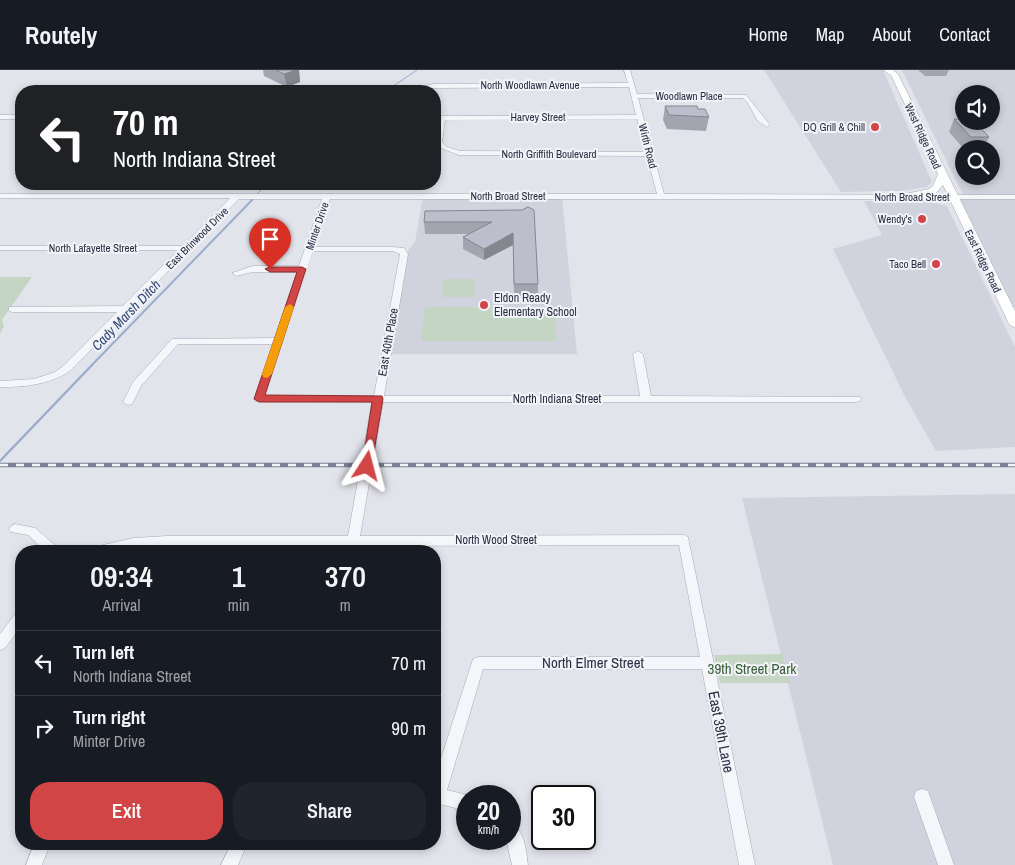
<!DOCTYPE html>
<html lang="en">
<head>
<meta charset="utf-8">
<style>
	body { margin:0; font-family:"Archivo Narrow",sans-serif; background:#20242c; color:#f1f3f6; height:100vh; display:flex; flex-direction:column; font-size:19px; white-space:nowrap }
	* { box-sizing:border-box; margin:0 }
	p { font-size:16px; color:#9ea1a6 }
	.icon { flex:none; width:28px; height:28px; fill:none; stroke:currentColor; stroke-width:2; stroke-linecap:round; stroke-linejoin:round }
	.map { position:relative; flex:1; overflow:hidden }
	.side { position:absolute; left:15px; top:475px; width:426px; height:305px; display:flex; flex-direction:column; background:#171b24; border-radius:20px; box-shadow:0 2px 8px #0003 }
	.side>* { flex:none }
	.guide { position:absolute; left:15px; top:15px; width:426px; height:105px; border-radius:20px; box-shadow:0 2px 8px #0003; background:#202124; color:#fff; overflow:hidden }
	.controls { position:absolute; left:955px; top:15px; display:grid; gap:10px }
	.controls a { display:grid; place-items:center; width:45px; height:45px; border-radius:50%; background:#171b24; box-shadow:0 2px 8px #0003; font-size:25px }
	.speed { position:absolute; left:456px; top:715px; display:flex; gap:10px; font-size:25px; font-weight:700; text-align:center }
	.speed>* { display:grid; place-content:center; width:65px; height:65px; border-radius:50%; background:#171b24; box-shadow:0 2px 8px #0003; line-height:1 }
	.speed small { font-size:12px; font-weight:400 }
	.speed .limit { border:2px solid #111; border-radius:8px; background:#fff; color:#111 }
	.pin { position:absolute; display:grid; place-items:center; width:42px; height:42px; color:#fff; margin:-51px -21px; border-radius:50% 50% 50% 0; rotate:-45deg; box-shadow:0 0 5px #0007 }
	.pin .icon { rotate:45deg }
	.me { position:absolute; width:55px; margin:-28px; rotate:9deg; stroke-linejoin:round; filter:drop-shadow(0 0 4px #0008) }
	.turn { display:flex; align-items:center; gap:18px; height:105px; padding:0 15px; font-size:22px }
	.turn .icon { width:65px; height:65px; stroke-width:2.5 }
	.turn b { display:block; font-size:35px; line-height:42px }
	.eta { display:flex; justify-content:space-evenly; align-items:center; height:85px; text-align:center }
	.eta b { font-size:30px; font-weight:600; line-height:35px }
	.primary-button { display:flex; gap:10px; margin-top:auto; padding:10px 15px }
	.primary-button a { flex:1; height:58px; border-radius:20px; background:#d24547; color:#fff; font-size:20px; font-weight:600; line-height:58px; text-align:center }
	.primary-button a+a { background:#20242c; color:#f1f3f6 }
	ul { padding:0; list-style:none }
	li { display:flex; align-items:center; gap:15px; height:65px; padding:0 15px; border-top:1px solid #363941 }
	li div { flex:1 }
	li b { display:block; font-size:19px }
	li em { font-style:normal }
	header { display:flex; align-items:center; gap:30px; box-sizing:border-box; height:70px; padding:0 25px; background:#171b24; border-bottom:1px solid #363941 }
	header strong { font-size:24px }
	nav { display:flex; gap:28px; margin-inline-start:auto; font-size:18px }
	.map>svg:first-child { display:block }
</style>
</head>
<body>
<header>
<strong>Routely</strong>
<nav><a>Home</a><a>Map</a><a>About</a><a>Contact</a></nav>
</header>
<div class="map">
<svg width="1015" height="795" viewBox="0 0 1015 795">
	<rect width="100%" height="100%" fill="#e2e4eb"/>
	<path fill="#d0d3dd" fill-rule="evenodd" d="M764 0H883L932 112 927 117 902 121 841 122Z
		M902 0H1015V127H964ZM964 24H991V51H964ZM964 79H991V106H964Z
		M423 126H562L577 284H386L404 186 415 172Z
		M954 128H1015V237H1009Z
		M864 131 931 132 947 136 1015 277V377L936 381 905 327 833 179 882 165Z
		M1015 424V795H833L742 428Z"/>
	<path fill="#c5d5c3" d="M0 207H32L2 250 4 256 0 264Z
		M443 209H475L474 227H442Z
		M425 237H554L557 271H421Z
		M782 584 790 613H720L714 585Z"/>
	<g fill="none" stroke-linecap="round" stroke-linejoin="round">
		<path stroke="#9cadcb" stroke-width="1" d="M386 21 417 0
			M252 129 267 114"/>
		<path stroke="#9cadcb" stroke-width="2" d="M91 296 254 128"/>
		<path stroke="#9cadcb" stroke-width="2.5" d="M0 391 92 295"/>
		<defs>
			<path id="minor" d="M624 0H630L637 24 746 25 770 55 767 57 757 50 748 33 743 28H638L664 124 1015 125V129H330L314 177H393L404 178 408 184 384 326H640L633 284 638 281 643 284 651 326 860 327 861 329 860 331 856 332H383L360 466 684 465 688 467 755 795H739L702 599H483L447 720 471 726H468V741L435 733V707L473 589 478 587H700L679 475 358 476 357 481H345L346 476C287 476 228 475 169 476 143 476 119 481 93 481L95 477 99 476 133 468 168 466H348L372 332 255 331 254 329 273 274H178L141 316 132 334 128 335 123 332 133 312 172 269 275 268 297 202H253L236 206 232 203 253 196H299L322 129H239L70 301C48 315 25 317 0 317V311L34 309 55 302 62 297 117 242H12L9 241V237L123 236 178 180H0V176H183L230 128H0V124H657L647 86 459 85 443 79 436 73 439 50H435V46L636 45 629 17 433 18 425 21H419L425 16 433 14 628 13ZM637 49 646 82 460 81 447 77 442 72 445 50ZM313 181H393L400 184 374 326H265Z
				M0 45H21V49H0Z
				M15 454 35 458 57 477 59 481H45L28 465 11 462 9 459 11 456Z
				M21 541V557L5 578 0 580V564L16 543Z
				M922 719 928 721 954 795H938L914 727 916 721Z
				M510 753C525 759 526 781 528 795H512L506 769H510Z
				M34 774H50L42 795H26Z
				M231 774H247L238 795H221Z"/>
			<path id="major" d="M883 0H893L898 4 1015 241V258L1009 254 943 115 936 123 904 130 899 127 900 125 929 119 933 116 938 104 891 5Z"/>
		</defs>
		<use href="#minor" stroke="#a7aab5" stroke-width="1"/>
		<use href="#major" stroke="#a1a7b7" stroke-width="1"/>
		<use href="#minor" fill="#f5f6f9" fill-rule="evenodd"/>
		<use href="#major" fill="#fff" fill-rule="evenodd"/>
		<defs>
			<path id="rail" d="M0 395H1015"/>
		</defs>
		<use href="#rail" stroke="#7b8195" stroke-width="4.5"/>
		<use href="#rail" stroke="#f2f3f8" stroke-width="2.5" stroke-dasharray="8" stroke-linecap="butt"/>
	</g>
	<path fill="#a2a4af" d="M263 0H299L300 12 287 17 264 6Z
		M918 0H949L946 6H925Z
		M665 36 698 39 709 47 706 61 667 59 663 50Z
		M954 49 989 67 983 79H964L949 62Z
		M522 140 538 214V226H514L513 175 484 190 463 179V167L469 164H425L424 152Z"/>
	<path fill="#84868e" d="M292 0H299L300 12 287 17 284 4Z
		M513 163V175L484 190V179Z"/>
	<path fill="#bcbfcb" stroke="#84868e" d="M276 0H296L284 4Z
		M665 36H697L698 39H705L709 47 669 45Z
		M954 49H964V51H974L989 67H971Z
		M528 137 534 140 538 214H514L513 163 484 179 463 167 492 152H424L425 141 522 140Z"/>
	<path fill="#d24547" stroke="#882d2e" d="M302 197 306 199 265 325 382 326 383 329 371 399 367 400 362 396 372 332H259L254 329 297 202H270L265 199 270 197Z"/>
	<path fill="#f59e0b" d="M290 234 294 237 272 304 267 308 263 307 262 304 285 237Z"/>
	<g fill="#d24547" stroke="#f2f3f8" stroke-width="2">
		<circle cx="875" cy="57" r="5"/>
		<circle cx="922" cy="149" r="5"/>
		<circle cx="936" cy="194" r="5"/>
		<circle cx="484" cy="235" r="5"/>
	</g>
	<g text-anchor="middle" stroke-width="4" stroke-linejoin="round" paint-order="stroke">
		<g font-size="11" fill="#292f43" stroke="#f2f3f8">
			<text x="530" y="19">North Woodlawn Avenue</text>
			<text x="689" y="30">Woodlawn Place</text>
			<text x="538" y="51">Harvey Street</text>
			<text transform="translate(923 66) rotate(65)" y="4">West Ridge Road</text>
			<text transform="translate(648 76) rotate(76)" y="4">Wirth Road</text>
			<text x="549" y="88">North Griffith Boulevard</text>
			<text x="508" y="130">North Broad Street</text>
			<text x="912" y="131">North Broad Street</text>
			<text transform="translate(317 156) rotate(-71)" y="4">Minter Drive</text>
			<text transform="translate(197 168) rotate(-45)" y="4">East Brinwood Drive</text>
			<text x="93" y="182">North Lafayette Street</text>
			<text transform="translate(983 191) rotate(64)" y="4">East Ridge Road</text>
		</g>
		<g font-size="11" fill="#292f43" stroke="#f2f3f8" text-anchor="end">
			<text x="865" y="61">DQ Grill &amp; Chill</text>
			<text x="912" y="153">Wendy's</text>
			<text x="926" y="198">Taco Bell</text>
		</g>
		<g font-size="12" fill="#292f43" stroke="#f2f3f8" text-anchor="start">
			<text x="494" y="232">Eldon Ready<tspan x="494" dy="14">Elementary School</tspan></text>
		</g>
		<g font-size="12" fill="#292f43" stroke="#f2f3f8">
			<text transform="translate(388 272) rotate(-80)" y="4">East 40th Place</text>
			<text x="557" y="333">North Indiana Street</text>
			<text x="496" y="474">North Wood Street</text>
		</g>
		<g font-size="14" font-style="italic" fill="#324878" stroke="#f2f3f8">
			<text transform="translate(126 245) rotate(-46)" y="5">Cady Marsh Ditch</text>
		</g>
		<g font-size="15" fill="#292f43" stroke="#f2f3f8">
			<text x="593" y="598">North Elmer Street</text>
			<text transform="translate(721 662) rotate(79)" y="5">East 39th Lane</text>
		</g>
		<g font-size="15" fill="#395f36" stroke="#f2f3f8">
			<text x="752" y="604">39th Street Park</text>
		</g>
	</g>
</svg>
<div class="controls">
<a><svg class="icon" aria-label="sound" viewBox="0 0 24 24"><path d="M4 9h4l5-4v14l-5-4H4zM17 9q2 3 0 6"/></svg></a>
<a><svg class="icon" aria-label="search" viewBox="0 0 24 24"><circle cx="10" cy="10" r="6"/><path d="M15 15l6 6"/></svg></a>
</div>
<div class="speed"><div>20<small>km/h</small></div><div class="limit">30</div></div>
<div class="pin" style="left:270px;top:199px;background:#d93025"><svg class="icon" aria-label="arrive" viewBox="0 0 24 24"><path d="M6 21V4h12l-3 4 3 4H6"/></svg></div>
<svg class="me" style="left:367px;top:396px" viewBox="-20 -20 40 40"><path d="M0-17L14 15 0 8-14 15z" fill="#d24547" stroke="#fff" stroke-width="4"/></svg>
<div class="guide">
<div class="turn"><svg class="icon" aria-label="left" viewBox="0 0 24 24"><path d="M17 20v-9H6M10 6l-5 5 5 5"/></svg><div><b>70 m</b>North Indiana Street</div></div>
</div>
<section class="side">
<div class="eta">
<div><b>09:34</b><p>Arrival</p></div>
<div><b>1</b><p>min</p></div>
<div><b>370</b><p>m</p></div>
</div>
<ul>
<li><svg class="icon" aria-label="left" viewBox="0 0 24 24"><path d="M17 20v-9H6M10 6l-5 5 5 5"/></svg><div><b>Turn left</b><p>North Indiana Street</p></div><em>70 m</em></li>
<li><svg class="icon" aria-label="right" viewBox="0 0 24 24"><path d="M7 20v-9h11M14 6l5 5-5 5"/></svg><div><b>Turn right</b><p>Minter Drive</p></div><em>90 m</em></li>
</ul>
<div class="primary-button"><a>Exit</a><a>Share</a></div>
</section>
</div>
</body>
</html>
